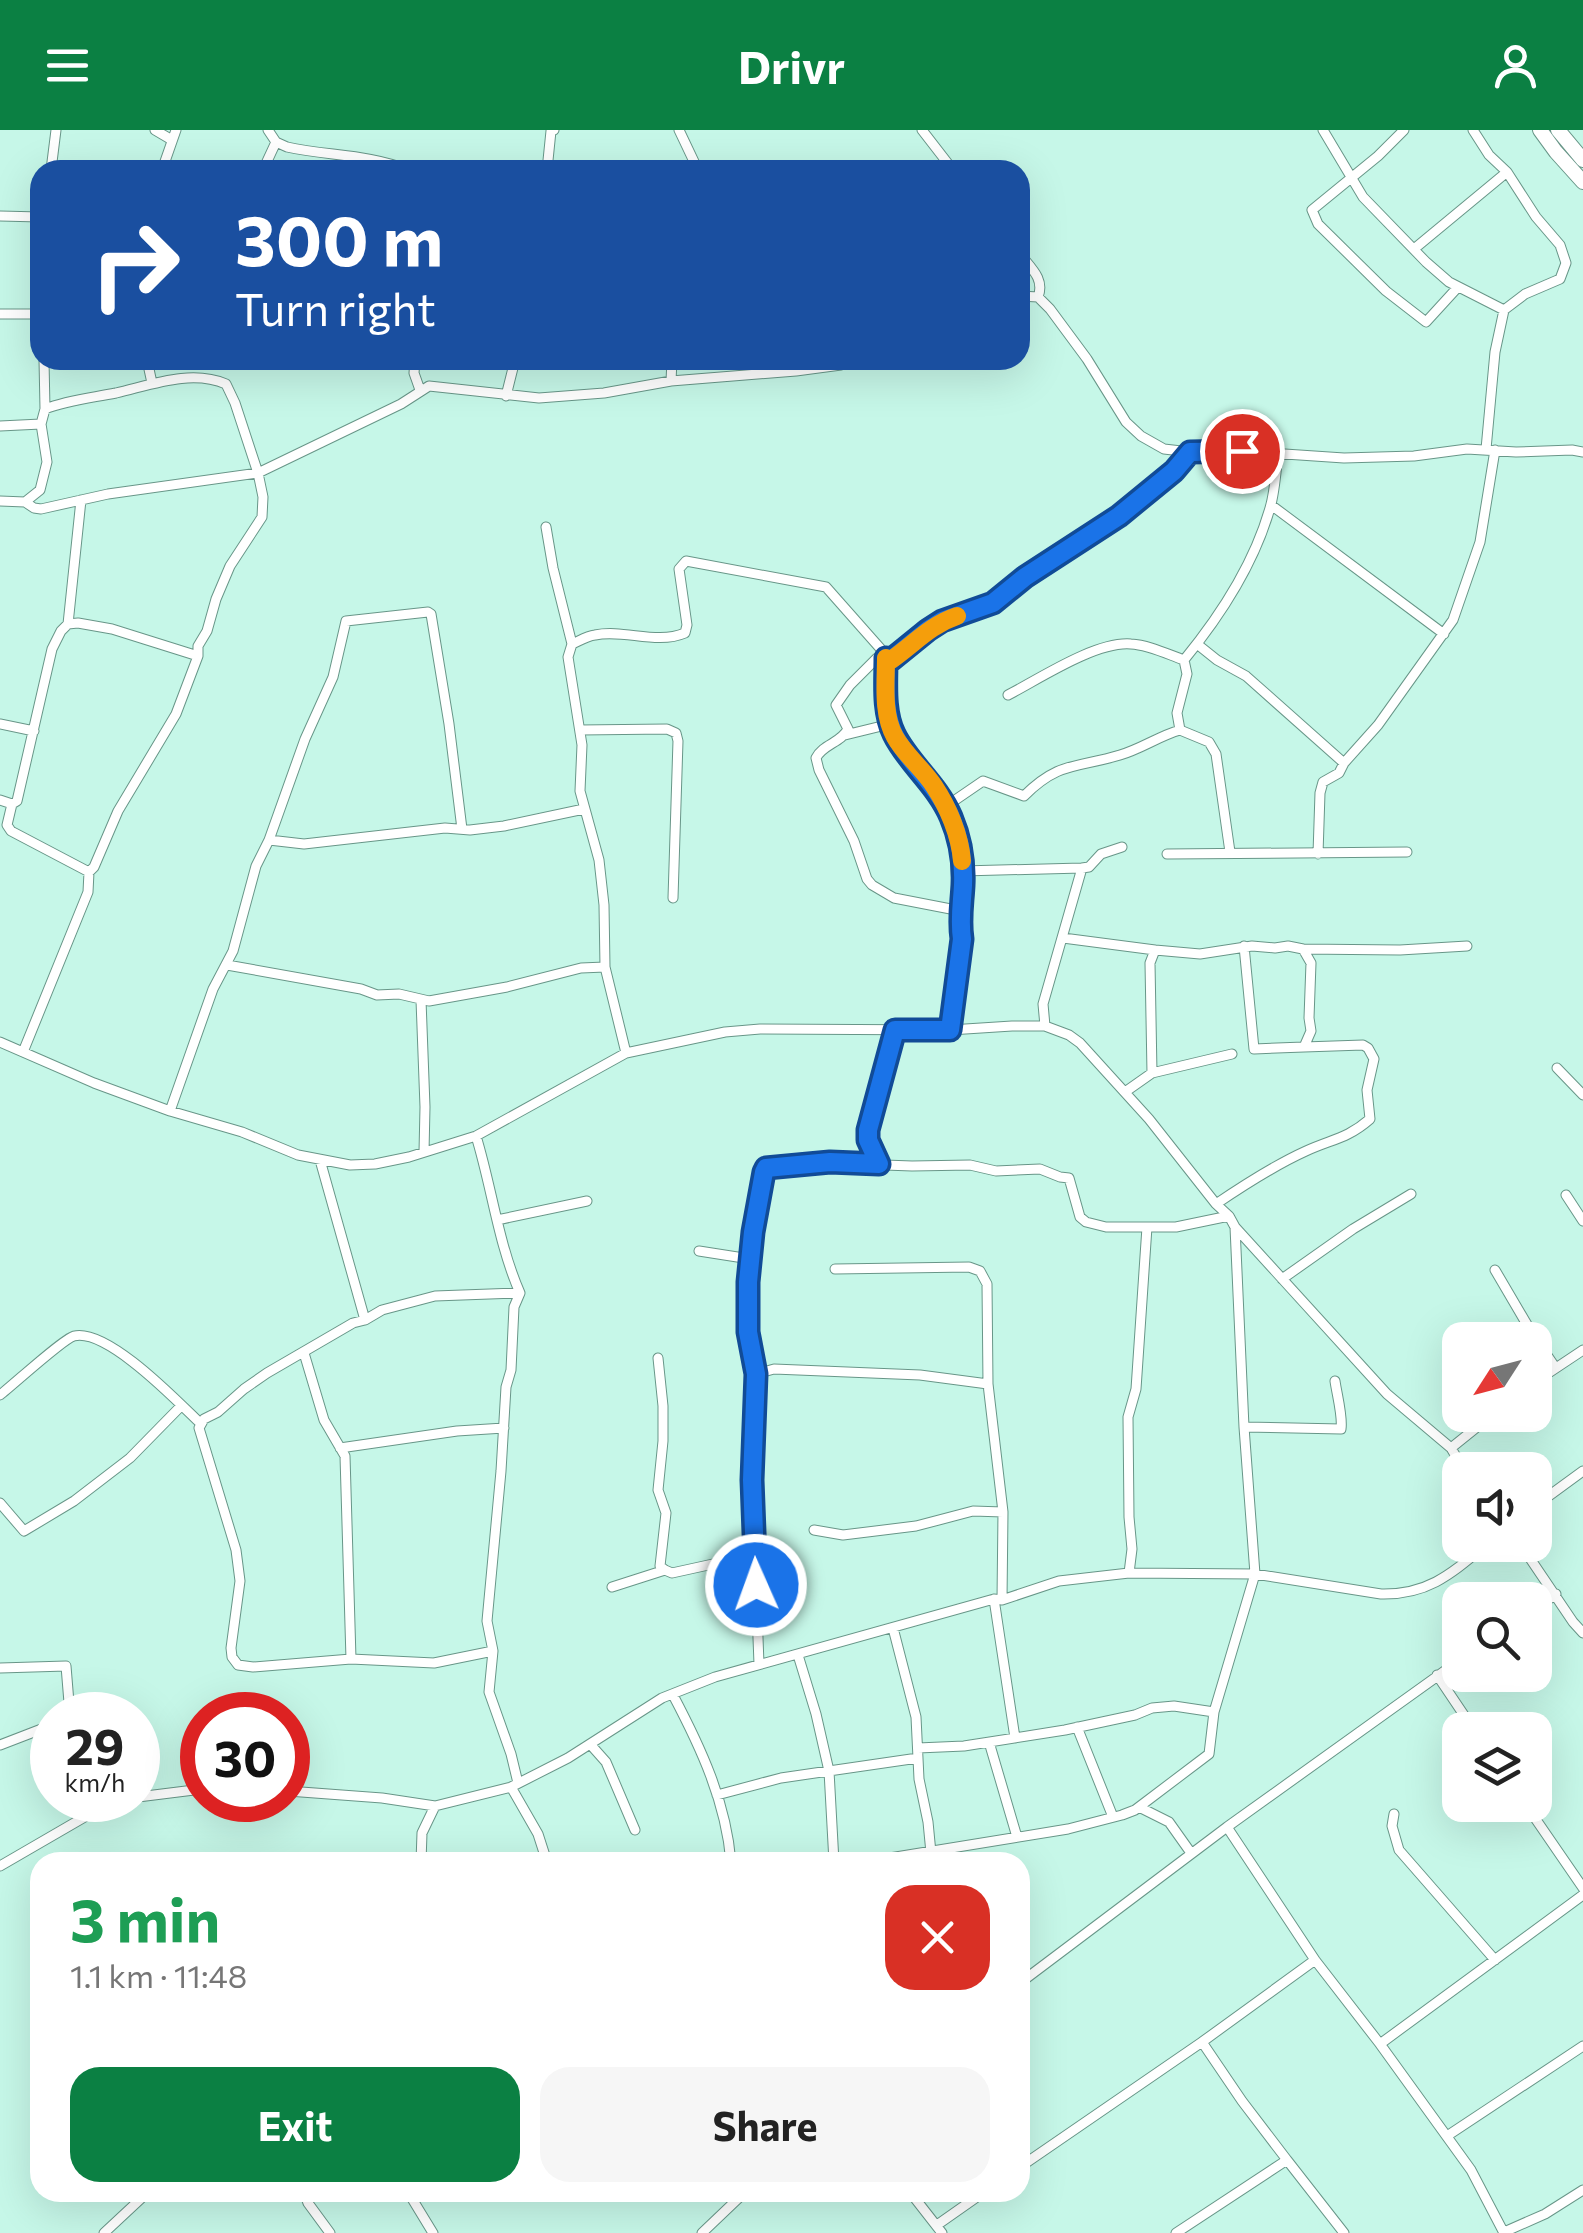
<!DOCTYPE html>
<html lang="en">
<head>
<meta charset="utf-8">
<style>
	body { margin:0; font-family:Commissioner,sans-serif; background:#f6f6f6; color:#222; height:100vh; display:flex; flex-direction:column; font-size:38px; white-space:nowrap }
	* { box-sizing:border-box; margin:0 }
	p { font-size:32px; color:#767676 }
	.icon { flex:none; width:55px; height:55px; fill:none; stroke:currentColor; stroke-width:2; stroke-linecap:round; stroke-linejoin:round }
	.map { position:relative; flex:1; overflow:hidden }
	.panel { position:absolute; left:30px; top:1722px; width:1000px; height:350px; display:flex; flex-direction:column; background:#fff; border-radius:30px; box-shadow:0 10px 40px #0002 }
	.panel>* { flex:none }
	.banner { position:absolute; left:30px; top:30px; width:1000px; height:210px; border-radius:30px; box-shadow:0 10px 40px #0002; background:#1a4fa0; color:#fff; overflow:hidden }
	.needle { width:65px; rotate:234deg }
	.controls { position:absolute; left:1442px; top:1192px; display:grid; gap:20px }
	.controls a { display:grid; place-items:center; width:110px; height:110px; border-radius:20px; background:#fff; box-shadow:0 10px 40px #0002; font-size:50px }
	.speed { position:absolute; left:30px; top:1562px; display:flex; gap:20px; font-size:50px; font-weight:700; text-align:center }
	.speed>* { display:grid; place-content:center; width:130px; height:130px; border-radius:50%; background:#fff; box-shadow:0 10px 40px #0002; line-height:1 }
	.speed small { font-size:25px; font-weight:400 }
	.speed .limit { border:15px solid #d22; background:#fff; color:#111 }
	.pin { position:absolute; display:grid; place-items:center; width:85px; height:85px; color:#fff; margin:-42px; border:5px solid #fff; border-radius:50%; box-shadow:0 2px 10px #0007 }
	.me { position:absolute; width:110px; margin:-55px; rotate:358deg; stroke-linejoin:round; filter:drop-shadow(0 0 8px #0008) }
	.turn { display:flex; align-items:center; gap:35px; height:210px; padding:0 40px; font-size:45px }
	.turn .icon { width:130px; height:130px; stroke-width:2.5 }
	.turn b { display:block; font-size:70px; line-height:85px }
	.round { display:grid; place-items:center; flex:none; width:105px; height:105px; border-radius:30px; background:#f6f6f6 }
	.overview { display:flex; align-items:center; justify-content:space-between; height:170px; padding:0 40px }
	h1 { font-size:60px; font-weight:700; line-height:75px; color:#1e9e55 }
	.button { display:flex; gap:20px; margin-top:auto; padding:20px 40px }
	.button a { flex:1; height:115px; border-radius:30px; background:#0b8043; color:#fff; font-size:40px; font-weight:700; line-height:115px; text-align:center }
	.button a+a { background:#f6f6f6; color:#222 }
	header { display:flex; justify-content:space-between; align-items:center; height:130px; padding:0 40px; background:#0b8043; color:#fff; font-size:45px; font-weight:700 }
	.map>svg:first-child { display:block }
</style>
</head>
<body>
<header><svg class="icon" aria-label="menu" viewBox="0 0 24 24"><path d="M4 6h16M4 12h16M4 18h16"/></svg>Drivr<svg class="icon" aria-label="person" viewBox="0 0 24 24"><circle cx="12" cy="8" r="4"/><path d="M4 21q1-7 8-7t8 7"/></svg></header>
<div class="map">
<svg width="1583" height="2103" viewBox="0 0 1583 2103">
	<rect width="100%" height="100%" fill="#c6f7e8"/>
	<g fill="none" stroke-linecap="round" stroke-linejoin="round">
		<defs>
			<path id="minor" d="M155 0 172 10
				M268 0 276 12 287 17C328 26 368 24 408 40
				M679 0 698 40
				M922 0 953 40
				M1323 0 1363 67 1426 132 1449 152 1504 180
				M1404 0 1378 26 1312 80 1318 94 1386 161 1426 192 1458 157
				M1473 0 1489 25 1507 42 1536 87 1560 115 1566 133 1560 149 1525 164 1504 180 1495 222 1486 319
				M51 40 56 0
				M162 40 176 0
				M263 40 276 12
				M547 40 551 1 554 0
				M0 86 40 87
				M1414 119 1507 42
				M1020 124C1031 138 1045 149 1038 167
				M1020 166 1038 167 1050 179 1087 229 1126 292 1141 306 1164 319 1190 322 1242 321 1344 328 1414 326 1467 319 1516 322 1572 320 1583 322
				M0 184H40
				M147 230 152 253
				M415 230 414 243 420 260
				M671 251 672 230
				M506 266 515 230
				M0 296 41 294
				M0 371 25 372 34 378 41 379 108 364 258 343 401 274 429 256 539 268 604 263 671 251 796 241 841 235 860 230
				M25 372 40 360 47 332 41 294 45 279 44 230
				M1271 375 1444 504
				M546 397 553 438 572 514
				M68 494 81 370
				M1197 514 1217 530 1246 546 1344 633 1378 595 1453 490 1480 412 1495 320
				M886 528C886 553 883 582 894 605 903 623 921 638 933 654 960 692 964 736 961 781
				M1008 565C1039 549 1096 511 1131 514 1149 515 1167 524 1184 530
				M0 594 34 601
				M580 600 667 599 676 603 678 611 673 768
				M1180 600 1209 612 1216 624 1230 722
				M845 605 890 594
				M0 670 12 674 17 671 52 519 61 501 68 494 78 493 112 499 198 526V516L207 501 216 469 230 436 262 387 263 367 258 343 235 273 226 254C191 239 151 255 116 263 91 268 68 270 45 279
				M12 674 7 695 11 701 89 742 94 737 118 681 176 584 198 526
				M945 677 983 651 1024 666C1059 631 1077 638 1120 625 1141 619 1159 606 1180 600L1177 583 1187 544 1184 530C1221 485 1254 434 1270 378 1275 361 1276 341 1278 323
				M269 710 304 714 445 698 470 700 504 696 584 679
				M1167 724 1407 722
				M1318 724 1320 663 1323 652 1339 643 1344 633
				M962 741 1082 738
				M1063 808 1155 820
				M1244 816 1254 919 1304 917
				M1303 819 1400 820 1467 816
				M227 835 361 859 377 865 399 864 429 871 507 857 581 838 605 837
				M421 870 425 977 424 1022
				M1045 896 1043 874 1082 738 1089 737 1101 724 1122 717
				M950 900 962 809 959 794 961 781 894 768 872 755 867 749 854 711 819 640 816 628C823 614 841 613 848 599L836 575 850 555 877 528 882 526 891 530 928 499 941 491 993 473 1025 447 1119 386 1174 341 1190 322
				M0 912 94 953 170 981 242 1002 298 1025 350 1035 375 1034 409 1027 476 1006 626 923 725 902 760 899 950 900 1012 896H1045L1069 905 1080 913 1149 989 1216 1074 1229 1086 1235 1097 1387 1264 1451 1318 1464 1340
				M23 922 88 762 89 742
				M626 923 605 837 604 775 599 730 580 661 582 615 568 527 572 514C579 511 587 506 595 505 625 499 656 515 685 503L687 495 679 439 686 431 826 457 887 526
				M1557 938 1583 965
				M1152 943 1232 924
				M1125 962 1152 943 1150 833 1155 820 1200 824 1252 816 1275 818 1288 816 1303 819 1311 833 1309 888 1311 901 1304 917 1363 915 1368 918 1374 929 1367 960 1370 989C1347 1009 1332 1009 1306 1021 1275 1035 1244 1055 1216 1074
				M170 981 213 859 233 821 256 736 269 710 305 609 333 547 346 491 428 482 431 484 449 594 462 699
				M476 1006C492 1058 498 1113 520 1163L514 1177 511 1240 506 1257 501 1341 487 1491 493 1521 489 1562 511 1624 518 1653
				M320 1030 365 1190
				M879 1034 868 1010V1000L895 900
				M1566 1065 1583 1091
				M497 1090 587 1071
				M699 1121 750 1129
				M835 1139 969 1137 980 1141 987 1154 988 1254 1003 1382 1002 1470
				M1495 1140 1532 1203 1555 1237
				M1282 1149 1353 1099 1411 1064
				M304 1223 324 1290 345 1326 351 1529
				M658 1228 663 1276V1311L658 1360 666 1383 660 1436 665 1440 672 1443 722 1432 755 1430
				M756 1244 774 1239 920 1245 988 1254
				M1535 1252 1583 1220
				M0 1265C13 1255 63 1209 74 1206 107 1198 176 1270 200 1293
				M1244 1297 1341 1299C1343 1287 1337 1265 1335 1251
				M340 1318 457 1301 504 1298
				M1451 1318 1492 1285
				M0 1373 24 1401 74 1371 130 1328 181 1276
				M1535 1376 1583 1341
				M814 1400 843 1405 916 1396 973 1381 1003 1382
				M1521 1415 1573 1492 1583 1503
				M1129 1443 1132 1419 1129 1387 1128 1287 1136 1259 1147 1097
				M612 1457 665 1440
				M994 1469 1015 1608
				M1535 1479 1556 1464
				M893 1498 916 1587 919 1649 928 1692 931 1723
				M493 1521 434 1533 351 1529 253 1537 238 1535 232 1527 231 1518 240 1451 236 1420 199 1298 204 1289 218 1282 244 1259 267 1243 353 1193 365 1190 382 1180 435 1166 520 1163
				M798 1525 816 1584 829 1641 834 1732
				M759 1534 752 1350 756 1244 749 1202 748 1152 753 1101 761 1056 767 1038 830 1033 912 1036 970 1035 996 1041 1040 1039 1060 1047 1069 1048 1080 1087 1086 1092 1106 1097H1176L1229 1086
				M0 1538 66 1536 70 1585
				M1437 1545 1474 1600
				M673 1565C701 1618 726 1672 731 1732
				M1077 1597 1113 1687
				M989 1612 1017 1707
				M590 1614 606 1632 635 1700
				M0 1615 52 1595
				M918 1618 964 1616 1065 1600 1135 1585 1152 1578 1174 1576 1214 1582
				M511 1657 538 1704 547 1732
				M288 1661 382 1668 435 1676 511 1657 568 1628 662 1568 715 1547 994 1469 1002 1470 1059 1451 1129 1443 1255 1444 1381 1464C1428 1465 1451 1444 1486 1415
				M717 1665 781 1648 918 1628
				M138 1667 202 1659
				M79 1670 82 1688
				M1526 1675 1583 1758
				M1139 1677 1169 1692 1191 1723
				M1394 1684 1392 1696 1399 1720 1495 1830
				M1227 1697 1315 1830 1380 1914 1471 2040 1504 2103
				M421 1732 422 1703 435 1676
				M865 1732 1068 1699 1122 1685 1135 1680 1209 1624 1214 1582 1255 1444 1244 1297 1235 1097
				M0 1736 88 1685 130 1670
				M1020 1853 1227 1697 1460 1530
				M1202 1912 1315 1830
				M1380 1914 1583 1765
				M1447 2006 1583 1916
				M1287 2030 1344 2103
				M1020 2037 1202 1912 1242 1971 1287 2030 1176 2103
				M304 2062 308 2073 330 2103
				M408 2062 433 2103
				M910 2062 942 2103
				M937 2095 984 2062
				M1504 2102 1545 2084 1583 2060
				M104 2103 148 2062
				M702 2103 745 2062"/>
			<path id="trunk" d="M1540 0 1556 22 1583 52
				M1558 0 1583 30"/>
		</defs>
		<use href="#minor" stroke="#689688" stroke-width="11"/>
		<use href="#trunk" stroke="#689688" stroke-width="16"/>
		<use href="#minor" stroke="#fff" stroke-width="9"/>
		<use href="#trunk" stroke="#fff" stroke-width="14"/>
	</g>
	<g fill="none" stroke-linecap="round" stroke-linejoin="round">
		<defs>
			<path id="route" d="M756 1455 752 1350 756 1244 748 1202V1152L753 1102 764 1042 766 1038 830 1032 879 1034 868 1010V1000L895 900H950L962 809C959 790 962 774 963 755 964 732 960 708 951 687 937 654 908 633 894 604 883 581 886 553 886 528L891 530 928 500 942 491 993 473 1025 447 1119 386 1174 341 1190 322 1242 321"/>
		</defs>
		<use href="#route" stroke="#114b97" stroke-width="25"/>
		<use href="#route" stroke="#1a73e8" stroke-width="18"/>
		<path stroke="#f59e0b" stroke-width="18" d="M957 486C930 495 914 514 891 530L886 528C886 553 882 584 895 607 905 625 923 639 934 656 948 677 960 705 962 731"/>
	</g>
</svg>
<div class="controls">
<a><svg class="needle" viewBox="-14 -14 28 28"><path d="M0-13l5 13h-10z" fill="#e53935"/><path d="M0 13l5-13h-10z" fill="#767676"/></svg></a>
<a><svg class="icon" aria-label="sound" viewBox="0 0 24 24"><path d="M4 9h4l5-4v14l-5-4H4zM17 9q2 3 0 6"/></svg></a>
<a><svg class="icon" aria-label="search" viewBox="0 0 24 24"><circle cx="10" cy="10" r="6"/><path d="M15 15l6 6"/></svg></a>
<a><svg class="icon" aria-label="layers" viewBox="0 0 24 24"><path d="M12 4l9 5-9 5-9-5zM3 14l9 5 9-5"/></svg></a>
</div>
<div class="speed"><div>29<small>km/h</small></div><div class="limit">30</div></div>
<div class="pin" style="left:1242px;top:321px;background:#d93025"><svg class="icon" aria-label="arrive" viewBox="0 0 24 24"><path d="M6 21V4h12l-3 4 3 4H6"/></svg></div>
<svg class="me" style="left:756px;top:1455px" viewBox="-20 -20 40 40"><circle r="17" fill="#1a73e8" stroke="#fff" stroke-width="3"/><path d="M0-11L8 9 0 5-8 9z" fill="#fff"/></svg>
<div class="banner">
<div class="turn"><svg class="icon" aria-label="right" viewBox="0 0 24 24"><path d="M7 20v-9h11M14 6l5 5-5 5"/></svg><div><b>300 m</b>Turn right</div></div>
</div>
<section class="panel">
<div class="overview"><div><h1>3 min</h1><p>1.1 km · 11:48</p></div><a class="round" style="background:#d93025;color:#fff"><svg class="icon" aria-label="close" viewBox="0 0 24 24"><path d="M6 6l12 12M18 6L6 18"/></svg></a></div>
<div class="button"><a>Exit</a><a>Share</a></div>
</section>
</div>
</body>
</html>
